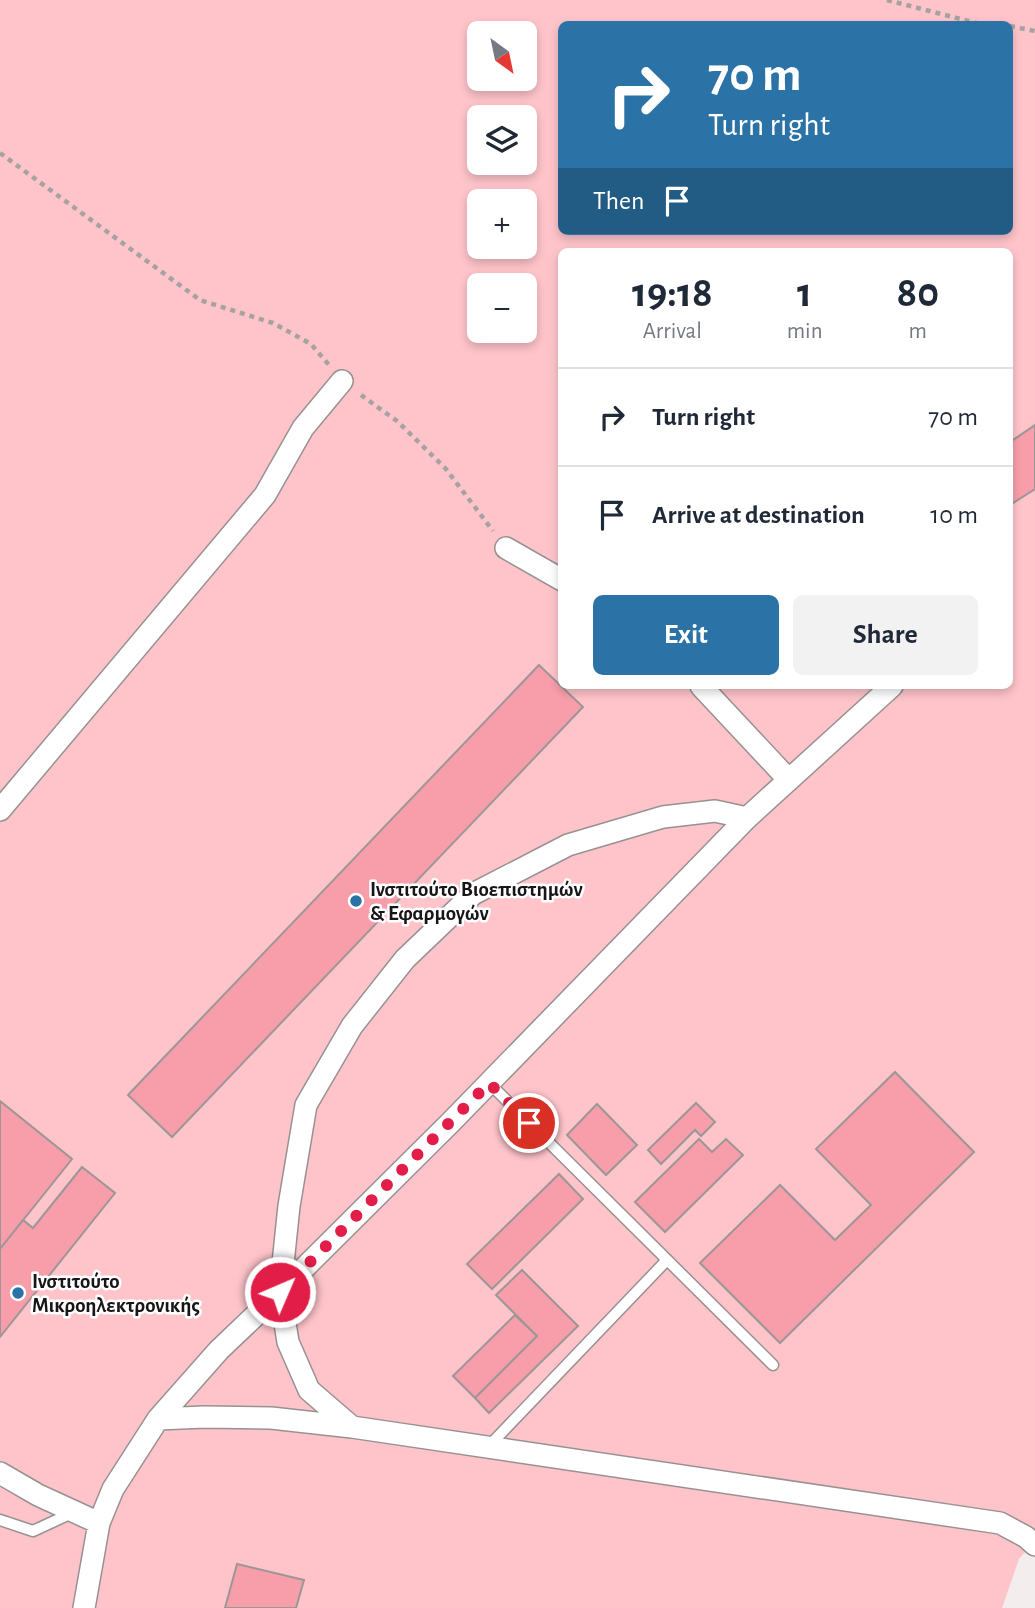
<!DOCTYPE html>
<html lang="en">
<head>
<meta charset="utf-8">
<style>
	body { margin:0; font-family:"Alegreya Sans",sans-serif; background:#f2f2f3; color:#1f2937; height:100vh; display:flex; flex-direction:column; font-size:26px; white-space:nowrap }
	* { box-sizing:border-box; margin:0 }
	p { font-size:23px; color:#747a83 }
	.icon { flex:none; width:38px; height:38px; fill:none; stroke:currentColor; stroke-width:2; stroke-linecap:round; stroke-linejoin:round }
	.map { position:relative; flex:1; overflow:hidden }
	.panel { position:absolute; left:558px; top:248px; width:455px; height:441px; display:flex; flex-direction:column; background:#fff; border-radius:10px; box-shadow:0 4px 10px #0003 }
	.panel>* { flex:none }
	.guide { position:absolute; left:558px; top:21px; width:455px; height:214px; border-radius:10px; box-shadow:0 4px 10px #0003; background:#2b72a6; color:#fff; overflow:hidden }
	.needle { width:46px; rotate:147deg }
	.tools { position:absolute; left:467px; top:21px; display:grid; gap:14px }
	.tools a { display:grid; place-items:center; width:70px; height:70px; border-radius:10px; background:#fff; box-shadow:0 4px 10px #0003; font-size:35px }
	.pin { position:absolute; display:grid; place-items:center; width:60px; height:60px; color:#fff; margin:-30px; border:4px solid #fff; border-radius:50%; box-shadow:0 2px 7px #0007 }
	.me { position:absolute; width:77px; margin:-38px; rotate:45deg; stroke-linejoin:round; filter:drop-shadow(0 0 5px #0008) }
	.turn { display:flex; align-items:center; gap:24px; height:147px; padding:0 35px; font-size:32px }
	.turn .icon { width:91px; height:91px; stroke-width:2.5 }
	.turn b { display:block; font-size:49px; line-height:60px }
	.then { display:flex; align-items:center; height:66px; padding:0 35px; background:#0003; gap:14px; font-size:26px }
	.eta { display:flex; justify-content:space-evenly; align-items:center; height:119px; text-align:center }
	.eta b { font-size:42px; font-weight:600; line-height:49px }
	.action { display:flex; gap:14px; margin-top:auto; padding:14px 35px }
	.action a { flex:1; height:80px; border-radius:10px; background:#2b72a6; color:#fff; font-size:28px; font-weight:600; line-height:80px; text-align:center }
	.action a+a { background:#f2f2f3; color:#1f2937 }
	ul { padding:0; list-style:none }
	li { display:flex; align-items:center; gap:21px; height:98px; padding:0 35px; border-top:2px solid #e0e1e3 }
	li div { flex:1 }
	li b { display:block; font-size:26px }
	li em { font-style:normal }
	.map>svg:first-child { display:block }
</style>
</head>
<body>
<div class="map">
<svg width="1035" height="1608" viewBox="0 0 1035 1608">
	<rect width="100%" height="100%" fill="#f4edee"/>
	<path fill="#fec4ca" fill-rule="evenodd" d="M0 0H1035V1541L1019 1559 1002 1608H0ZM562 24H1010V231H562ZM480 33H525V79H480ZM480 117H525V163H480ZM480 201H525V247H480ZM562 252H1010V686H562ZM480 285H525V331H480Z"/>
	<path fill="#f89eaa" stroke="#9c9697" stroke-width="2" d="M1035 425V489L1010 505V442Z
		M539 665 583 707 172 1137 128 1095Z
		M895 1072 974 1152 780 1343 700 1263 780 1185 835 1240 871 1205 816 1149Z
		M0 1101 72 1159 0 1249Z
		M696 1103 715 1122 701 1136 695 1130 661 1164 648 1150Z
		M597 1104 637 1145 606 1175 567 1135Z
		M699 1139 712 1152 726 1139 743 1155 665 1232 635 1202Z
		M82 1167 115 1193 0 1337V1249L23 1220 33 1228Z
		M559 1174 583 1199 492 1289 467 1264Z
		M522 1270 578 1326 489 1413 475 1398 537 1336 496 1295Z
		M515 1315 537 1336 475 1398 453 1376Z
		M237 1564 304 1580 296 1608H225Z"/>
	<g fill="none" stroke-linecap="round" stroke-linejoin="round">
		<defs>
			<path id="lane" d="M489 1083 773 1365
				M487 1448 667 1260
				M0 1520 33 1531 72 1513"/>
			<path id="street" d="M506 548 562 580
				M701 686 788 779
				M0 810 265 495 303 428 342 381
				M158 1419 204 1417 271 1418 352 1427 1000 1523 1026 1537 1035 1545
				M352 1427 309 1390 288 1342 280 1292 289 1206 306 1105 352 1026 405 959 473 894 568 845 663 817 715 811 747 818
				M0 1473 38 1495 99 1523
				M84 1608 99 1523 113 1489 158 1419 219 1350 280 1292 451 1122 747 818 892 686"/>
		</defs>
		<use href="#lane" stroke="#989192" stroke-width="13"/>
		<use href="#street" stroke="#989192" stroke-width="24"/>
		<path stroke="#a7a2a2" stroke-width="4.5" stroke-dasharray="5 5" stroke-linecap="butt" d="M887 0 980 24
			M1010 26 1035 31
			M0 153 200 300 273 323 311 344 329 365
			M361 395 397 421 446 469 493 531"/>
		<use href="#lane" stroke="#fff" stroke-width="10"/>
		<use href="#street" stroke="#fff" stroke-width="21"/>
	</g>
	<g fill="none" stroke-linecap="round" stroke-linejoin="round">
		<path stroke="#e11d48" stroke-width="12" stroke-dasharray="0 21.6" d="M280 1292 489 1083 529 1123"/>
	</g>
	<g fill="#2b72a6" stroke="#fff" stroke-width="2.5">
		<circle cx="356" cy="901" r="7"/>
		<circle cx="18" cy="1293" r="7"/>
	</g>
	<g text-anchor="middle" stroke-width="5" stroke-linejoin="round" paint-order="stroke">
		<g font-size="21" font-weight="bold" fill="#171515" stroke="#fff" text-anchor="start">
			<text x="370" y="896">Ινστιτούτο Βιοεπιστημών<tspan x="370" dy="24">&amp; Εφαρμογών</tspan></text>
			<text x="32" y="1288">Ινστιτούτο<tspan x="32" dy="24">Μικροηλεκτρονικής</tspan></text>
		</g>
	</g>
</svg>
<div class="tools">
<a><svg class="needle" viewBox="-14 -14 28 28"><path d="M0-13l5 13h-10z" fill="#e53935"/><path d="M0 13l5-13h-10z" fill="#747a83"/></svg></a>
<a><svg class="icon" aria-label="layers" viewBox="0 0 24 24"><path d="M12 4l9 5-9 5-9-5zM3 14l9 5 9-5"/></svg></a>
<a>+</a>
<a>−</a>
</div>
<div class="pin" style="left:529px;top:1123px;background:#d93025"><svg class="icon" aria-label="arrive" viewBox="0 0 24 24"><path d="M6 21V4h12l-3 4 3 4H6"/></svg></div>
<svg class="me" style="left:280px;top:1292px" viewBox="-20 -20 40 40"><circle r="17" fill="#e11d48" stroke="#fff" stroke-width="3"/><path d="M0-11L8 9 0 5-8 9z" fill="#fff"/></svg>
<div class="guide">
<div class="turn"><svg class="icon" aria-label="right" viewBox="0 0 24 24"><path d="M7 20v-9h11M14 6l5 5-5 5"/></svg><div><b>70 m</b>Turn right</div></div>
<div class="then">Then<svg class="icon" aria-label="arrive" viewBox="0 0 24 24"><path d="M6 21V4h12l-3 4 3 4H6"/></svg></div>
</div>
<section class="panel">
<div class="eta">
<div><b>19:18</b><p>Arrival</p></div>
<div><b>1</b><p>min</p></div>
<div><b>80</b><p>m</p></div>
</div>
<ul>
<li><svg class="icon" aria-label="right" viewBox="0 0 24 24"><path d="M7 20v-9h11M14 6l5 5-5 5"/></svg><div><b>Turn right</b></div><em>70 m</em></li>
<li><svg class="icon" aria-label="arrive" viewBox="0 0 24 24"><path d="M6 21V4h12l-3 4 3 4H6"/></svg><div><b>Arrive at destination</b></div><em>10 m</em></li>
</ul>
<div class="action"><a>Exit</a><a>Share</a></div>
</section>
</div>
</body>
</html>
